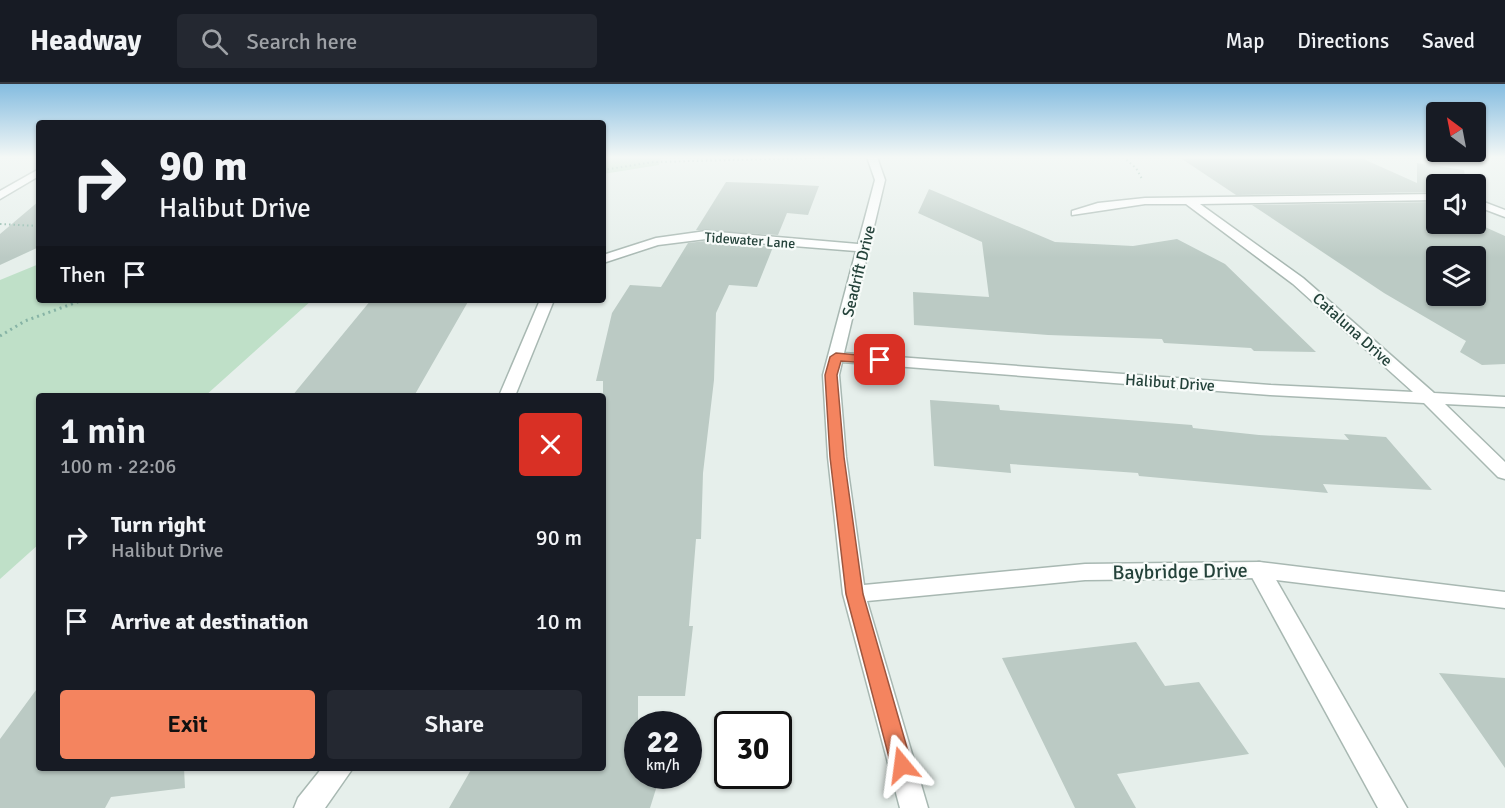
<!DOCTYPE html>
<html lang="en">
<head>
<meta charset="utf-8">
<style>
	body { margin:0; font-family:Signika,sans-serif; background:#242831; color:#f1f3f6; height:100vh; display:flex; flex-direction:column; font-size:22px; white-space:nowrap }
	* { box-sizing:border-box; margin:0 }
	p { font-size:20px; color:#9ea1a6 }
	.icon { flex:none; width:33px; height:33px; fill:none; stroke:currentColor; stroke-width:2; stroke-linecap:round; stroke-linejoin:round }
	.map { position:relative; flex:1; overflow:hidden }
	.drawer { position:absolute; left:36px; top:309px; width:570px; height:378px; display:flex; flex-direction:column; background:#171b24; border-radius:6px; box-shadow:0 2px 4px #0004 }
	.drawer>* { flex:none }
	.banner { position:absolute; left:36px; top:36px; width:570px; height:183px; border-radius:6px; box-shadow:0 2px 4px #0004; background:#171b24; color:#f1f3f6; overflow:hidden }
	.needle { width:39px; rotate:328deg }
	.tools { position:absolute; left:1426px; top:18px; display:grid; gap:12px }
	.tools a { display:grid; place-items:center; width:60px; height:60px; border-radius:6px; background:#171b24; box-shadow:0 2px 4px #0004; font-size:30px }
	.speed { position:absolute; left:624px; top:627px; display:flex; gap:12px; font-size:30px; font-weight:700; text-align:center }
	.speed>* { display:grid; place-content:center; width:78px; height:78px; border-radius:50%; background:#171b24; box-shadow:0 2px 4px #0004; line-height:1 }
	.speed small { font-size:15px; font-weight:400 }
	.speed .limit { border:3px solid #111; border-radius:9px; background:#fff; color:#111 }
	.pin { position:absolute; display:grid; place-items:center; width:51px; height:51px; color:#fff; margin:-26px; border-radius:12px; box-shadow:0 3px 9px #0006 }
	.me { position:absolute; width:66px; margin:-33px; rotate:344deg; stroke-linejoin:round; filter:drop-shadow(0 0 4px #0008) }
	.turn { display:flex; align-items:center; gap:21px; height:126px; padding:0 24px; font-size:27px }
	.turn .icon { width:78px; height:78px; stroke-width:2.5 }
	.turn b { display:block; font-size:42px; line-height:51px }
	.then { display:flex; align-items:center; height:57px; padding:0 24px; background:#0003; gap:12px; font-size:22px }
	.round { display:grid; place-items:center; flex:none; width:63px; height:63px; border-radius:6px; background:#242831 }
	.headline { display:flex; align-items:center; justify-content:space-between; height:102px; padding:0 24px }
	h1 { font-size:36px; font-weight:600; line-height:45px }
	.button { display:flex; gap:12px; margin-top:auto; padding:12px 24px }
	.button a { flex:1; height:69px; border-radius:6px; background:#f4845f; color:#111; font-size:24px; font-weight:600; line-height:69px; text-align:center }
	.button a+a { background:#242831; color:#f1f3f6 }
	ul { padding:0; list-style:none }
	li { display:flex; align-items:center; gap:18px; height:84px; padding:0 24px }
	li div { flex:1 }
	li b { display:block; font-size:22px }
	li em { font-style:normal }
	header { display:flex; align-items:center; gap:36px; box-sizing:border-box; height:84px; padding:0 30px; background:#171b24; border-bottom:2px solid #363941 }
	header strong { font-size:28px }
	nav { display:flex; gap:33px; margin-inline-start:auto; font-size:21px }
	.search { width:420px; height:54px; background:#242831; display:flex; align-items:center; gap:15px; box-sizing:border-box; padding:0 21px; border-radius:6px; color:#9ea1a6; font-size:22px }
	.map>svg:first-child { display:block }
</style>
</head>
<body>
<header>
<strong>Headway</strong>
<div class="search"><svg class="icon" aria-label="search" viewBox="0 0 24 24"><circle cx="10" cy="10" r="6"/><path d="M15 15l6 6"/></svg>Search here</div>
<nav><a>Map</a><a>Directions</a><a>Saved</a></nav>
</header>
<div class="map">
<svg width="1505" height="724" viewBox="0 0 1505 724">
	<rect width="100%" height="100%" fill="#e6efeb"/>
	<path fill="#bfe0c8" d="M603 73H661L659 81 603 90Z
		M39 180V216H312L205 312H39V460L0 495V196Z"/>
	<path fill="#bbcac4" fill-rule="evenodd" d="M1359 73 1417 99V79L1464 86 1466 100H1437V108L1236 111 1182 75Z
		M726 98 782 100 819 102 808 131 787 129 778 151 696 146Z
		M929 105 1055 158 1133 162 1177 155 1225 180 1316 268 1254 267 1251 264 1164 259 1162 255 1048 251 914 241 913 208 989 213 982 158 918 129Z
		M39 117V163L0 181V150Z
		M1437 118V140L1476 139 1505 152V280L1482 281 1460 268 1466 257 1384 209 1252 121ZM1437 172H1476V212H1437Z
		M706 157 773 163 757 203 729 201 716 229 714 296 703 389 701 455H696L689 542H693L685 612H638V692H660L650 724H449L472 684H603V297H596L612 229 630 201 661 203 688 159Z
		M371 216H469L414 312H292Z
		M930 316 999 321 1000 326 1192 341 1193 344 1259 351 1349 356 1344 350 1386 353 1432 406 1323 400 1328 409 1139 392 1138 389 1010 380 1011 389 934 382Z
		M1136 558 1165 602 1199 598 1249 670 1117 690 1136 724H1075L1002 574Z
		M1439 589 1505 594V684Z
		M39 602V684H184L185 704 111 713 105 724H0V655Z"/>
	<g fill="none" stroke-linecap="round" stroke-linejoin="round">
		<defs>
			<path id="service" d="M1259 478 1267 480 1407 724H1378L1248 486 1251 480Z"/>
			<path id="minor" d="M867 73H877L885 96 844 269 1270 301 1413 308 1293 200 1186 120H1145L1072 131V127L1098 119 1145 114 1437 110V116L1200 120 1303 194 1434 309 1505 313V323L1445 320 1505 378V395L1498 393 1424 319 1270 311 842 278 839 291 846 373 864 501 1085 480 1259 478 1505 508V524L1259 494 1085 496 867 517 928 724H900L843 510 828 373 823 291 856 167 706 155 658 161 603 179V171L656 154 706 147 858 160 875 96Z
				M39 85V92L0 115V107Z
				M1476 115 1505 126V133L1476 122Z
				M540 216H554L515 312H499Z
				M322 684H353L325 724H294L298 714Z"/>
		</defs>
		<use href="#service" stroke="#a8b8b2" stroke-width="3"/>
		<use href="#minor" stroke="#a8b8b2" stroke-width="3"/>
		<path stroke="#86b3a5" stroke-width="2" stroke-dasharray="1.5 3" stroke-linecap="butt" d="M1123 73 1136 84 1142 95
			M603 86 653 78 850 73
			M0 140 39 142"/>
		<path stroke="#86b3a5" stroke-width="3" stroke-dasharray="2 4" stroke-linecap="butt" d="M0 252 25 237 83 216"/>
		<use href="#service" fill="#fff" fill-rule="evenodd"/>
		<use href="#minor" fill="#fff" fill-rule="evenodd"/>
	</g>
	<linearGradient id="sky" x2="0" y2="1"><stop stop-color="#84bce0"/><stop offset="0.42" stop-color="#f4f8f6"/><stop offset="1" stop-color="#f4f8f6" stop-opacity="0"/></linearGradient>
	<rect width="1505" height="174" fill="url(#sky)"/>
	<path fill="#f4845f" stroke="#9f563e" stroke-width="1.5" d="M836 269 880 273 886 276 880 280 841 277 837 291 844 373 863 510 912 681 909 688 902 691 894 688 891 681 846 510 830 373 825 291 830 273Z"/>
	<g text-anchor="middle" stroke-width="4.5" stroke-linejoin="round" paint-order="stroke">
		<g font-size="14" fill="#24423a" stroke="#f7fbf9">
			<text transform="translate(750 156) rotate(4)" y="5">Tidewater Lane</text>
		</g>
		<g font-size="16" fill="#24423a" stroke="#f7fbf9">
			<text transform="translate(858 187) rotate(-76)" y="6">Seadrift Drive</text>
			<text transform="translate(1353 245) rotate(42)" y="6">Cataluna Drive</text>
			<text transform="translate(1170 298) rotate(4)" y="6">Halibut Drive</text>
		</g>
		<g font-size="20" fill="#24423a" stroke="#f7fbf9">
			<text transform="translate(1180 487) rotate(-1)" y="7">Baybridge Drive</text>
		</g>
	</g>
</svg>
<div class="tools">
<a><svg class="needle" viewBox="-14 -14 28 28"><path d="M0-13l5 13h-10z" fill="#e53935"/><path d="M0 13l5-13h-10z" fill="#9ea1a6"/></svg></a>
<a><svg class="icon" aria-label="sound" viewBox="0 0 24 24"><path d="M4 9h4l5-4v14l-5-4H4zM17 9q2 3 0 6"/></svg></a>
<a><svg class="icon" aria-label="layers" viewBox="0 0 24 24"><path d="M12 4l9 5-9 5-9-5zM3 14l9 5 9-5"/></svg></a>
</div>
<div class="speed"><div>22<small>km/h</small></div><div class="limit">30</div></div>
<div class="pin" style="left:880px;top:276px;background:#d93025"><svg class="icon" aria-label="arrive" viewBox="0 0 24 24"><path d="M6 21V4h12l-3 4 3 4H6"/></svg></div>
<svg class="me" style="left:902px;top:681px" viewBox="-20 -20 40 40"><path d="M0-17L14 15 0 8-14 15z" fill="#f4845f" stroke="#fff" stroke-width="4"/></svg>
<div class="banner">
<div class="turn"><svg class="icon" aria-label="right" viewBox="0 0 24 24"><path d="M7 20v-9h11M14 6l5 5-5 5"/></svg><div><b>90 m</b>Halibut Drive</div></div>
<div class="then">Then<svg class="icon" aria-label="arrive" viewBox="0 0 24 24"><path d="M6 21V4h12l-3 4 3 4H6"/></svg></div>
</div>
<section class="drawer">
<div class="headline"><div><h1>1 min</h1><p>100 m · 22:06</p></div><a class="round" style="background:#d93025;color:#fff"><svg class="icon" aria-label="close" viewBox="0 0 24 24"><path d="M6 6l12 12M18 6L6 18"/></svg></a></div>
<ul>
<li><svg class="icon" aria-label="right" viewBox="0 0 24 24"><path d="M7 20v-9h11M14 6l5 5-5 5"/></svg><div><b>Turn right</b><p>Halibut Drive</p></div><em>90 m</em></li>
<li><svg class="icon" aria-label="arrive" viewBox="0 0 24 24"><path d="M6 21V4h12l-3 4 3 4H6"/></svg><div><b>Arrive at destination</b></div><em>10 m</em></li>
</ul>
<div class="button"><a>Exit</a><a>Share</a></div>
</section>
</div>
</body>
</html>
